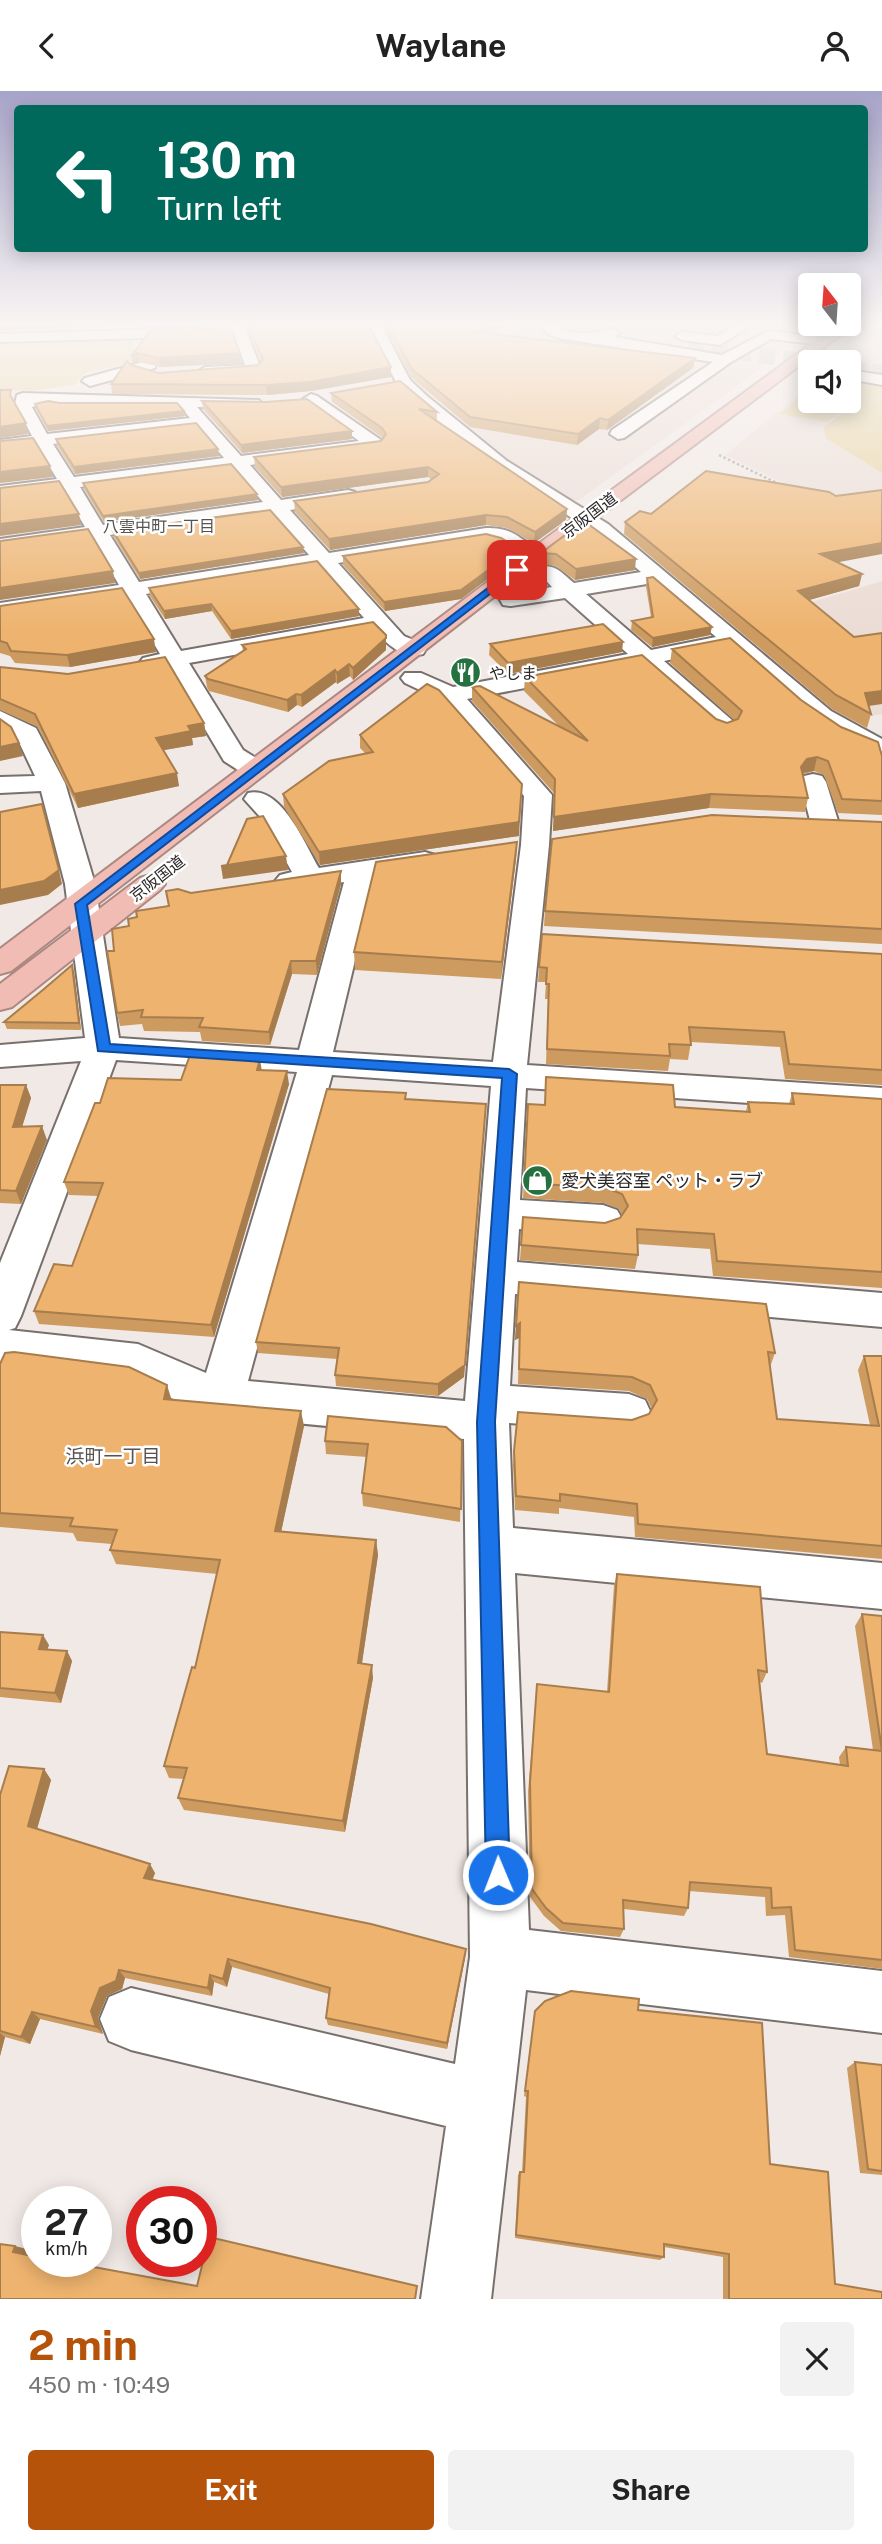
<!DOCTYPE html>
<html lang="en">
<head>
<meta charset="utf-8">
<style>
	body { margin:0; font-family:"Public Sans","Noto Sans JP",sans-serif; background:#f2f2f2; color:#222; height:100vh; display:flex; flex-direction:column; font-size:26px; white-space:nowrap }
	* { box-sizing:border-box; margin:0 }
	p { font-size:23px; color:#767676 }
	.icon { flex:none; width:38px; height:38px; fill:none; stroke:currentColor; stroke-width:2; stroke-linecap:round; stroke-linejoin:round }
	.map { position:relative; height:2208px; overflow:hidden }
	.drawer { display:flex; flex-direction:column; background:#fff; flex:1 }
	.drawer>* { flex:none }
	.hud { position:absolute; left:14px; top:14px; width:854px; height:147px; border-radius:7px; box-shadow:0 4px 18px #0003; background:#00695c; color:#fff; overflow:hidden }
	.needle { width:46px; rotate:343deg }
	.tools { position:absolute; left:798px; top:182px; display:grid; gap:14px }
	.tools a { display:grid; place-items:center; width:63px; height:63px; border-radius:7px; background:#fff; box-shadow:0 4px 18px #0003; font-size:35px }
	.speed { position:absolute; left:21px; top:2095px; display:flex; gap:14px; font-size:35px; font-weight:700; text-align:center }
	.speed>* { display:grid; place-content:center; width:91px; height:91px; border-radius:50%; background:#fff; box-shadow:0 4px 18px #0003; line-height:1 }
	.speed small { font-size:18px; font-weight:400 }
	.speed .limit { border:10px solid #d22; background:#fff; color:#111 }
	.pin { position:absolute; display:grid; place-items:center; width:60px; height:60px; color:#fff; margin:-30px; border-radius:14px; box-shadow:0 4px 10px #0006 }
	.me { position:absolute; width:77px; margin:-38px; rotate:359deg; stroke-linejoin:round; filter:drop-shadow(0 0 5px #0008) }
	.turn { display:flex; align-items:center; gap:24px; height:147px; padding:0 28px; font-size:32px }
	.turn .icon { width:91px; height:91px; stroke-width:2.5 }
	.turn b { display:block; font-size:49px; line-height:60px }
	.round { display:grid; place-items:center; flex:none; width:74px; height:74px; border-radius:7px; background:#f2f2f2 }
	.head { display:flex; align-items:center; justify-content:space-between; height:119px; padding:0 28px }
	h1 { font-size:42px; font-weight:700; line-height:52px; color:#b45309 }
	.button { display:flex; gap:14px; margin-top:auto; padding:14px 28px }
	.button a { flex:1; height:80px; border-radius:7px; background:#b45309; color:#fff; font-size:28px; font-weight:700; line-height:80px; text-align:center }
	.button a+a { background:#f2f2f2; color:#222 }
	header { display:flex; justify-content:space-between; align-items:center; height:91px; padding:0 28px; background:#fff; font-size:32px; font-weight:700 }
	.map>svg:first-child { display:block }
</style>
</head>
<body>
<header><svg class="icon" aria-label="back" viewBox="0 0 24 24"><path d="M15 5l-7 7 7 7"/></svg>Waylane<svg class="icon" aria-label="person" viewBox="0 0 24 24"><circle cx="12" cy="8" r="4"/><path d="M4 21q1-7 8-7t8 7"/></svg></header>
<div class="map">
<svg width="882" height="2208" viewBox="0 0 882 2208">
	<rect width="100%" height="100%" fill="#f1e9e5"/>
	<path fill="#ebdcd4" d="M380 232H810L823 233 579 409H569L510 373 411 290Z
		M882 235V439L725 364 810 294V310H849V271H838Z
		M882 490V623L848 629 829 616 860 613 802 514Z"/>
	<path fill="#e5d097" d="M132 247 135 270 86 282 74 294 30 300 0 298V251Z
		M849 291 882 296V382L826 347 824 336 864 306 878 307 862 305 827 331 780 323 810 298V310H849Z"/>
	<g fill="none" stroke-linecap="round" stroke-linejoin="round">
		<path stroke="#c9c2bf" stroke-width="16" stroke-dasharray="16 8" stroke-linecap="butt" d="M688 254 810 271
			M849 277 882 282"/>
		<defs>
			<path id="minor" d="M229 232H243L261 278 254 282 200 284 197 281 205 276 245 274Z
				M366 232H380L410 289 427 305 507 370 608 433 831 620 882 648V665C822 650 774 597 729 557L664 570 733 630 737 635 733 640 724 643 715 640 641 575 467 608 552 704 549 754 527 974 882 997V1021L526 997 520 1109 603 1114 617 1119 623 1129 617 1139 603 1144 519 1138 517 1171 882 1202V1236L515 1203 510 1295 629 1303 645 1309 651 1322 645 1335 629 1341 509 1332 513 1437 882 1472V1518L515 1482 529 1839 882 1880V1942L526 1899 491 2208H421L446 2035 131 1959 109 1950 100 1928 109 1906 131 1897 455 1973 470 1866 464 1348 221 1325 168 1306 132 1288 0 1272V1172L81 970 0 976V954L85 947 65 793 41 700 0 702V686L35 685 17 647 0 637V620L36 637 65 692 95 793 119 947 299 959 344 791 290 799 280 796 275 790 280 784 292 781 262 728 244 708 248 702C281 694 305 753 319 777L425 761 435 764 439 770 435 776 375 786 333 961 493 971 521 754 524 705 441 609 405 592 401 587 405 582H421L453 596 628 563 565 507 511 515 503 514 500 509 503 504 552 496 537 480 540 476C555 472 563 483 574 492L641 481 594 441 495 378 415 311 396 291ZM653 492 716 546 651 559 586 503ZM116 969 297 981 206 1282 138 1253 9 1239 15 1237 21 1225ZM332 984 491 995 465 1310 248 1290Z
				M547 232H562L558 237C575 245 595 242 613 238L620 242 614 246 722 264 768 240 823 246 830 250 823 254 771 248 731 271 624 347 618 348 610 343 612 339 713 271 563 248 550 244 542 237Z
				M739 232H755L720 254 682 249 675 245 682 241 717 245Z
				M197 237 202 238V244L160 246 155 277 90 295 82 290 85 287 143 271 146 247 0 251V243Z
				M849 279 882 284V294L849 288Z
				M23 302 259 309 261 312 259 315 253 317 197 316 241 365 359 350 303 308 311 303 317 305 381 349 384 353 381 357 250 374 281 409 348 399 355 401 357 405 355 409 290 419 329 462 486 437C520 437 517 451 544 459L547 463 544 467C520 473 509 449 486 449L338 472 404 545 423 553 426 558 423 563C402 568 387 553 374 539L189 572 243 659 264 672 268 678 264 684 255 686 246 684 224 670 168 576 151 579 143 577 139 572 143 567 160 563 126 506 0 526V512L119 494 92 447 0 460V448L85 436 63 398 0 407V395L57 388 37 355 0 359V349L32 345 15 313 17 304ZM49 312 180 315 190 327 47 343 32 316ZM198 336 224 367 74 386 53 353ZM233 377 263 411 103 434 80 396ZM272 421 309 464 139 491 110 444ZM319 475 364 527 181 560 146 503Z
				M813 683 822 685 826 691 839 733 835 739 825 741 815 739 811 733 800 691 804 685Z"/>
			<path id="highway" d="M852 232 851 236 544 467 11 880 0 883V858L530 459 838 233Z
				M150 784 160 787 165 793 160 799 12 916 0 919V893L140 787Z"/>
		</defs>
		<use href="#minor" stroke="#77706d" stroke-width="4"/>
		<use href="#highway" stroke="#ac8882" stroke-width="4"/>
		<path stroke="#a39d9a" stroke-width="2.5" stroke-dasharray="2.5 2.5" stroke-linecap="butt" d="M719 364 781 394"/>
		<use href="#minor" fill="#fff" fill-rule="evenodd"/>
		<use href="#highway" fill="#f1bcb3" fill-rule="evenodd"/>
	</g>
	<path fill="#cd9a5f" d="M160 232H229L241 272 160 276 139 271 133 274 132 264 213 238V236H160Z
		M244 232H367L391 276V286L311 300 267 304 112 303 111 293 131 274 159 282 258 274 261 270Z
		M381 232H513L491 243 695 267 693 277 607 339 599 338 577 354 470 336 412 287Z
		M331 302 437 321V330L567 418 566 429 534 452 507 437 486 434 330 459 295 421 294 410 428 391 432 389 428 386 282 406 255 376 254 366 381 350 383 347 332 311Z
		M202 310 352 340V348L242 362 203 318Z
		M60 312 185 325 48 340 36 318 35 313Z
		M56 348 218 358 219 365 75 383 57 355Z
		M83 392 258 409 104 431 84 398Z
		M584 430 635 479 575 489 556 475 540 473 541 462Z
		M625 431 838 471 862 483 859 495 809 509 854 546 871 623 867 637 832 618 624 443Z
		M113 440 304 462 140 488 114 446Z
		M343 465H518L461 508 385 520 343 474Z
		M647 487 710 544 652 556 631 539 632 530 651 526 646 496Z
		M149 497 359 525 231 548 212 520 165 528 150 505Z
		M0 515 156 561 70 576 15 572 10 565 0 562Z
		M386 544V559L353 589 350 585 337 593 336 591 302 616 297 614 288 621 209 600 207 596 205 585 243 560 242 554Z
		M490 553 622 561 508 583 489 564Z
		M672 558 801 609 882 665V724L838 722 824 684 814 680 803 683 808 707 805 721 709 717 553 740 554 702 472 610V596L559 635 524 600 525 586 727 632 734 629 670 572Z
		M0 576 204 632 206 645 192 647 193 654 164 659 179 695 78 717 38 636 0 619Z
		M360 644 519 745 320 774 284 716 283 703 365 662 360 657Z
		M882 731V853L544 835 545 820Z
		M517 751 516 768 501 888 355 879 354 861Z
		M341 793 317 884 292 883 270 954 202 950 200 941 144 940 142 933 120 935 117 922 114 860 129 835 137 826 168 815 191 802Z
		M542 843 882 863V994L785 988 780 956 691 951 688 969 670 968 668 980 546 973 548 908H545L546 891H538Z
		M74 881 81 939 7 938 4 931Z
		M262 979 289 993 214 1246 39 1233 34 1220 72 1175 98 1105 69 1104 64 1091 100 1012 181 989Z
		M546 986 675 1016 746 1020 748 1011 789 1013 792 1002 882 1008V1197L713 1185 710 1158 637 1153 638 1164 635 1178 520 1169 523 1126 605 1132 620 1127 622 1124 619 1118 604 1112 523 1107 528 1013 545 1014Z
		M0 994H26L31 1007 22 1036 47 1049 21 1113 0 1112Z
		M406 1002V1008L486 1013 464 1286 438 1305 336 1295 335 1284 337 1268 258 1262 256 1251Z
		M519 1191 775 1262 770 1276 777 1328 870 1334 858 1279 864 1265H882V1468L635 1446 634 1426 559 1417V1423L515 1419 513 1374 518 1321 632 1329 649 1323 652 1318 647 1308 629 1300 518 1293 519 1247 515 1249Z
		M0 1273 304 1335 281 1441 376 1449 378 1464 362 1572 373 1587 345 1741 184 1719 178 1707 184 1688 169 1687 164 1675 195 1577 217 1483 116 1473 110 1459 112 1453 77 1450 73 1442 0 1436Z
		M325 1350H462L460 1431 363 1415 362 1402 367 1366 326 1363Z
		M617 1483 767 1581 762 1592 760 1591 767 1663 840 1674 839 1666 846 1656 873 1659 855 1535 862 1523 882 1525V1878L789 1866 785 1824 766 1825 765 1806 689 1800 688 1817 684 1825 624 1818V1838L620 1846 561 1840 544 1825 530 1806 528 1701 537 1593 607 1601 614 1494Z
		M0 1541 49 1554 47 1558 67 1560 72 1570 61 1612 0 1606Z
		M44 1678 51 1689 37 1738 155 1782 152 1788 465 1867 447 1958 328 1934 326 1927 329 1903 232 1876 227 1896 214 1891 212 1905 125 1887 122 1898 107 1905 98 1927 103 1943 40 1928 30 1953 5 1946 0 1965V1704Z
		M638 1919 770 2073 835 2193 882 2208H723V2166L664 2156V2166L660 2169 515 2147 518 2084 520 2081H522L526 2006 524 2005 535 1920Z
		M855 1971 882 1974V2084L860 2082 847 1977Z"/>
	<path fill="#a77d4d" d="M0 232H148L0 240Z
		M495 232H513L477 250V241Z
		M137 262 139 271 133 274 132 264Z
		M240 262 241 272 160 276 159 267Z
		M695 267 693 277 607 339 608 329Z
		M391 276V286L311 300 267 304 266 294Z
		M184 320 185 325 48 340 47 335Z
		M600 327 599 338 577 354 578 343Z
		M26 332 28 343 0 347V336Z
		M352 340V348L242 362 241 354Z
		M218 358 219 365 75 383 74 376Z
		M50 375 53 386 0 392V381Z
		M428 376V386L282 406 281 396Z
		M257 403 258 409 104 431 103 425Z
		M567 418 566 429 534 452 535 441Z
		M79 423 81 434 0 445V433Z
		M486 424V434L330 459 329 448Z
		M882 452V463L818 475 820 463Z
		M303 456 304 462 140 488 139 482Z
		M518 457V465L461 508 385 520 384 511Z
		M636 468 635 479 575 489 576 478Z
		M113 480 115 492 0 509V497Z
		M862 483 859 495 795 513 798 500Z
		M211 513 212 520 165 528 164 520Z
		M359 518V525L231 548V540Z
		M712 536 710 544 652 556 653 547Z
		M386 547V559L353 589V577Z
		M154 548 156 561 70 576 67 564Z
		M623 551 622 561 508 583V572Z
		M349 573 350 585 337 593V582Z
		M335 579 336 591 302 616 301 604Z
		M882 600V613L862 616 865 602Z
		M296 603 297 614 288 621 287 609Z
		M204 632 206 645 192 647 193 654 159 660 156 647 188 635Z
		M19 652 23 665 0 670V656Z
		M817 666 814 680 803 682 798 690 801 676 807 668Z
		M177 682 179 695 78 717 74 703Z
		M522 693 519 745 320 774 319 761Z
		M711 703 709 717 553 740 554 726Z
		M517 751 516 768 501 888 502 871Z
		M286 765 288 779 223 788 221 775Z
		M59 779 62 793 48 804 0 814V799Z
		M341 780V793L317 884 316 870Z
		M291 870 292 883 270 954 269 941Z
		M72 874 74 881 81 939 79 932Z
		M260 968 262 981 257 979Z
		M287 980 289 993 214 1246 211 1234Z
		M26 994 31 1007 18 1049 13 1036Z
		M486 1013 464 1286 438 1305V1293Z
		M42 1035 47 1049 21 1113 16 1100Z
		M520 1232 519 1247 515 1249 516 1235Z
		M167 1294 172 1310 164 1308Z
		M301 1320 304 1335 278 1455 275 1440Z
		M376 1449 378 1464 360 1585 358 1572Z
		M43 1544 49 1554 44 1568 39 1558Z
		M67 1560 72 1570 61 1612 55 1602Z
		M372 1574 373 1587 345 1741 343 1730Z
		M44 1678 51 1689 35 1745 28 1735Z
		M150 1773 155 1782 150 1796 144 1787Z
		M466 1858 465 1867 447 1958V1952Z
		M228 1868 232 1876 227 1896 223 1888Z
		M119 1879 125 1887 122 1898 107 1905 98 1927 103 1943 96 1936 91 1920 100 1897Z
		M210 1884 214 1891 212 1905 208 1897Z
		M32 1921 40 1928 30 1953 21 1946Z
		M0 1942 5 1946 0 1965Z
		M15 2155 27 2158 26 2165 13 2161Z"/>
	<path fill="#eeb36e" stroke="#a77d4d" stroke-width="2" d="M214 232H229L240 262 159 267 137 262 132 264 150 240 213 238Z
		M247 232H367L391 276 310 291 266 294 111 293 127 270 131 274 159 282 258 274 263 268Z
		M386 232H495L477 241 695 267 608 329 600 327 578 343 470 326 412 278Z
		M400 290 437 321 419 318 567 418 535 441 507 426 486 424 329 448 294 410 428 391 439 383 428 376 281 396 254 366 381 350 386 343 382 337 331 302Z
		M0 299H11L10 304 26 332 0 336Z
		M307 308 352 340 241 354 202 310 266 311Z
		M48 310 60 312H177L184 320 47 335 35 313Z
		M196 332 218 358 74 376 56 348Z
		M33 347 50 375 0 381V350Z
		M231 373 257 403 103 425 83 392Z
		M706 380 829 401 836 405 882 399V452L820 463 862 483 798 500 854 546 882 542V600L865 602 871 623 836 604 625 431 640 420 651 423Z
		M59 390 79 423 0 433V397Z
		M270 419 303 456 139 482 113 440Z
		M584 430 636 468 576 478 556 463 541 462Z
		M88 438 113 480 0 497V450Z
		M486 443 501 447 518 457 461 499 384 511 343 465Z
		M317 470 359 518 231 540 211 513 164 520 149 497Z
		M653 486 712 536 653 547 632 530 653 526 647 487Z
		M122 497 154 548 67 564 11 560 7 552 0 550V515Z
		M373 531 386 544V547L353 577 349 573 337 582 335 579 301 604 296 603 287 609 208 588 205 585 246 558 242 554Z
		M603 533 623 551 508 572 490 553Z
		M730 547 801 609 841 636 878 651 882 665V710L842 708 828 670 817 666 807 668 801 676 808 707 711 703 554 726 555 688 472 596 480 595 588 650 525 586 642 564 716 628 727 632 738 628 742 620 672 558Z
		M165 566 204 632 188 635 191 640 156 647 177 682 74 703 35 623 0 608V576L68 583Z
		M427 593 439 599 522 693 519 731 319 761 283 703 329 670 373 661 360 644Z
		M0 628 11 636 19 652 0 656Z
		M42 713 59 779 44 790 0 799V721Z
		M712 724 882 731V838L545 820 552 748Z
		M263 725 286 765 221 775 227 774 247 728Z
		M517 751 502 871 354 861 376 771Z
		M341 780 316 870H291L269 941 199 936 203 927 141 926 143 919 117 922 107 860H114L112 838 129 835 128 828 137 826 136 820 169 815 166 800 178 798 191 802Z
		M542 843 882 863V979L789 973 784 941 689 936 691 954 669 953 670 965 547 958 549 893H546L547 877 539 876Z
		M72 874 79 932 4 931 44 898Z
		M190 964 260 968 257 979 287 980 211 1234 34 1220 54 1173 72 1175 103 1092 64 1091 95 1012H100L108 987 181 989Z
		M546 986 673 994 675 1016 750 1021 748 1011 794 1013 792 1002 882 1008V1181L717 1170 714 1143 637 1138 638 1164 521 1154 523 1126 605 1132 620 1127 628 1115 622 1103 606 1097 524 1092 528 1013 545 1014Z
		M0 994H26L13 1036 42 1035 16 1100 0 1099Z
		M327 998 406 1002 405 1008 486 1013 465 1274 438 1293 335 1284 339 1257 256 1251Z
		M519 1191 766 1213 775 1262 768 1261 777 1328 879 1335 864 1265H882V1455L638 1433 637 1413 560 1403V1410L516 1405 514 1360 518 1321 632 1329 649 1323 657 1309 650 1294 632 1286 519 1278 520 1232 516 1235Z
		M14 1261 129 1276 167 1294 164 1308 301 1320 275 1440 376 1449 358 1572 372 1574 343 1730 178 1707 187 1677 164 1675 192 1576 195 1577 220 1469 110 1459 117 1439 70 1435 73 1427 0 1422V1273L5 1262Z
		M328 1325 446 1336 462 1350 461 1418 362 1402 368 1353 325 1350Z
		M617 1483 760 1496 767 1581 758 1579 767 1663 848 1675 846 1656 882 1660 862 1523 882 1525V1869L795 1859 791 1816 772 1817 771 1797 690 1791 688 1817 623 1809 624 1838 563 1832 546 1817 532 1798 530 1691 537 1593 609 1601Z
		M0 1541 43 1544 39 1558 67 1560 55 1602 0 1597Z
		M9 1675 44 1678 28 1735 150 1773 144 1787 371 1833 466 1858 447 1952 326 1927 330 1897 228 1868 223 1888 210 1884 208 1897 119 1879 116 1890 100 1897 91 1920 96 1936 32 1921 21 1946 0 1940V1704Z
		M571 1900 639 1908 638 1919 762 1932 770 2073 828 2081 835 2193 882 2201V2208H729V2163L664 2153V2166L516 2144 520 2081H524L528 2000H525L535 1920 545 1910Z
		M855 1971 882 1974V2080L868 2078Z
		M209 2146 417 2195 415 2208H0V2153L15 2155 13 2161 37 2166V2170H61L197 2195Z"/>
	<linearGradient id="sky" x2="0" y2="1"><stop stop-color="#a7a4ca"/><stop offset="0.43" stop-color="#f9f5f3"/><stop offset="1" stop-color="#f9f5f3" stop-opacity="0"/></linearGradient>
	<rect width="882" height="541" fill="url(#sky)"/>
	<path fill="#1a73e8" stroke="#114b97" stroke-width="2" d="M514 477 521 479 87 814 110 953 509 978 517 983 495 1331 510 1784 506 1793 498 1796 489 1793 486 1784 477 1331 502 987 98 960 75 813Z"/>
	<defs>
		<symbol id="restaurant-disc" viewBox="-11 -11 22 22"><circle r="9.5" fill="#257140" stroke="#fff"/><path d="M-5-6h1v4h1v-4h1v4h1v-4h1v5L-1.5 .5V6h-2V.5L-5-1ZM5-6V6H3V1.5H1.5Q1.5-4 5-6Z" fill="#fff"/></symbol>
		<symbol id="shop-disc" viewBox="-11 -11 22 22"><circle r="9.5" fill="#257140" stroke="#fff"/><path d="M-5-2.5h2.3a2.7 3.5 0 0 1 5.4 0H5L5.5 6h-11ZM-1.5-2.5h3a1.5 2.3 0 0 0-3 0Z" fill="#fff"/></symbol>
	</defs>
	<g fill-rule="evenodd">
		<use href="#restaurant-disc" x="448" y="564" width="35" height="35"/>
		<use href="#shop-disc" x="520" y="1072" width="35" height="35"/>
	</g>
	<g text-anchor="middle" stroke-width="5" stroke-linejoin="round" paint-order="stroke">
		<g font-size="16" fill="#2b2827" stroke="#fff">
			<text transform="translate(589 424) rotate(-37)" y="6">京阪国道</text>
			<text transform="translate(157 787) rotate(-38)" y="6">京阪国道</text>
		</g>
		<g font-size="16" fill="#595350" stroke="#fff">
			<text x="159" y="441">八雲中町一丁目</text>
		</g>
		<g font-size="16" fill="#2b2827" stroke="#fff" text-anchor="start">
			<text x="489" y="588">やしま</text>
		</g>
		<g font-size="18" fill="#2b2827" stroke="#fff" text-anchor="start">
			<text x="561" y="1096">愛犬美容室 ペット・ラブ</text>
		</g>
		<g font-size="19" fill="#595350" stroke="#fff">
			<text x="113" y="1372">浜町一丁目</text>
		</g>
	</g>
</svg>
<div class="tools">
<a><svg class="needle" viewBox="-14 -14 28 28"><path d="M0-13l5 13h-10z" fill="#e53935"/><path d="M0 13l5-13h-10z" fill="#767676"/></svg></a>
<a><svg class="icon" aria-label="sound" viewBox="0 0 24 24"><path d="M4 9h4l5-4v14l-5-4H4zM17 9q2 3 0 6"/></svg></a>
</div>
<div class="speed"><div>27<small>km/h</small></div><div class="limit">30</div></div>
<div class="pin" style="left:517px;top:479px;background:#d93025"><svg class="icon" aria-label="arrive" viewBox="0 0 24 24"><path d="M6 21V4h12l-3 4 3 4H6"/></svg></div>
<svg class="me" style="left:498px;top:1784px" viewBox="-20 -20 40 40"><circle r="17" fill="#1a73e8" stroke="#fff" stroke-width="3"/><path d="M0-11L8 9 0 5-8 9z" fill="#fff"/></svg>
<div class="hud">
<div class="turn"><svg class="icon" aria-label="left" viewBox="0 0 24 24"><path d="M17 20v-9H6M10 6l-5 5 5 5"/></svg><div><b>130 m</b>Turn left</div></div>
</div>
</div>
<section class="drawer">
<div class="head"><div><h1>2 min</h1><p>450 m · 10:49</p></div><a class="round"><svg class="icon" aria-label="close" viewBox="0 0 24 24"><path d="M6 6l12 12M18 6L6 18"/></svg></a></div>
<div class="button"><a>Exit</a><a>Share</a></div>
</section>
</body>
</html>
